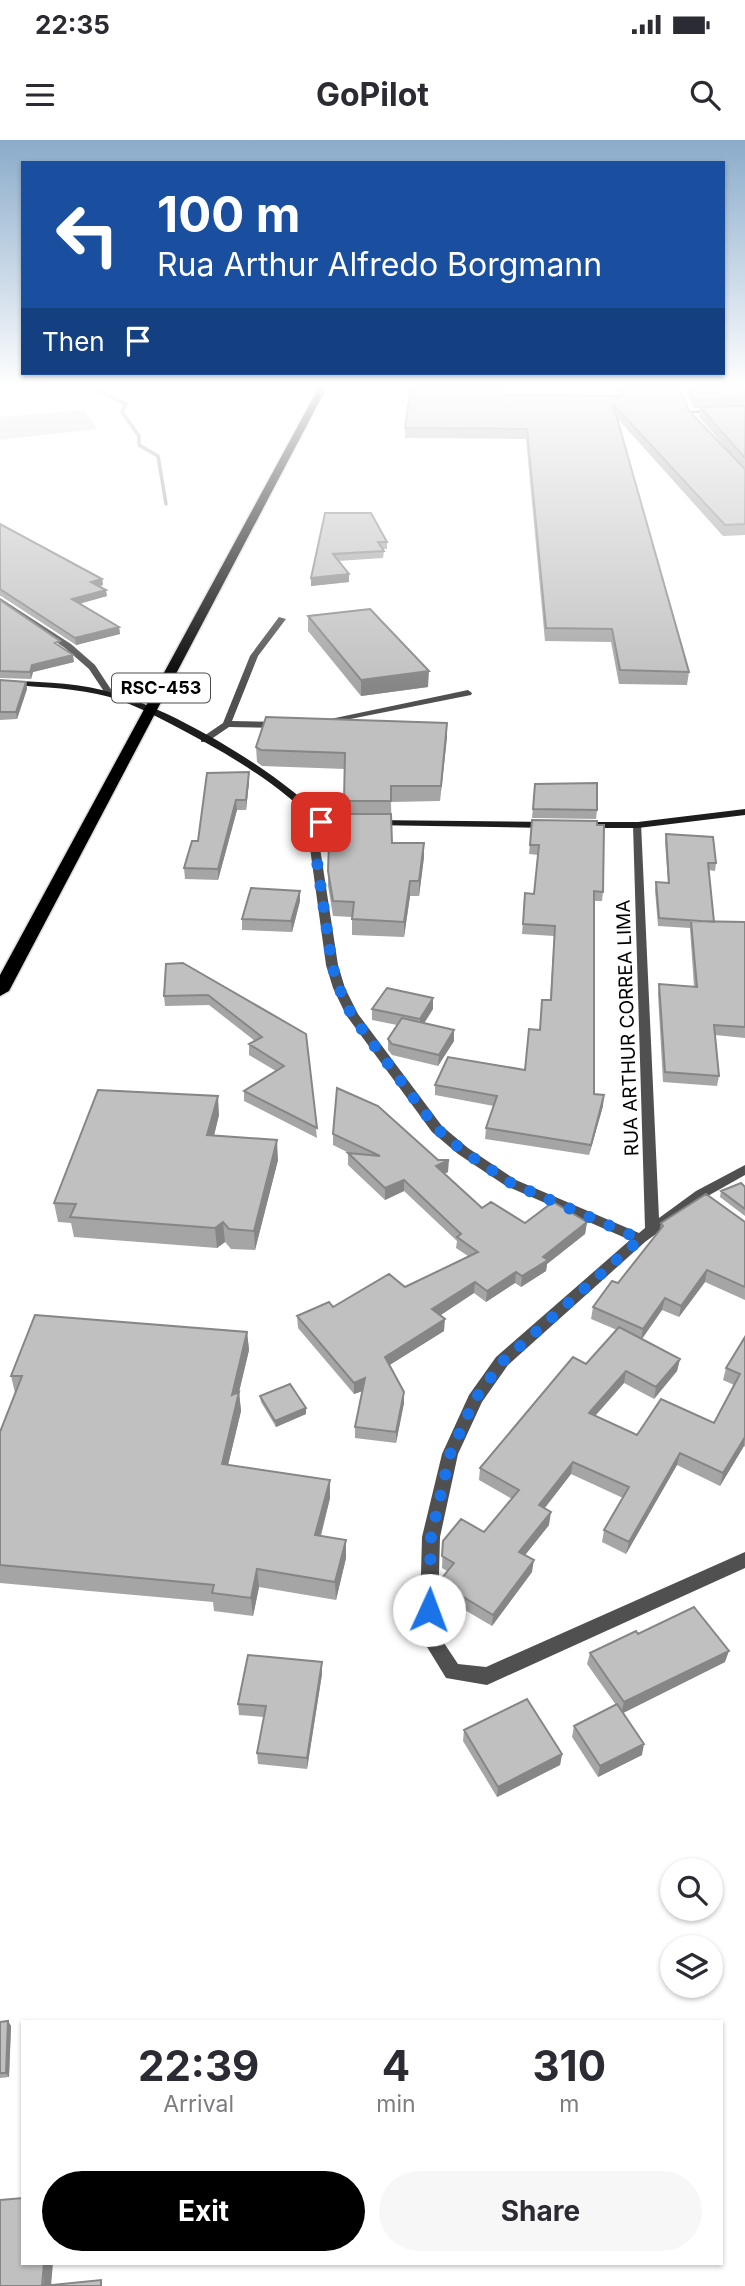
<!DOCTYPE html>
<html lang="en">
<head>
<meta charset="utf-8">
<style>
	body { margin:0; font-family:Inter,sans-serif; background:#f7f7f7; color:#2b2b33; height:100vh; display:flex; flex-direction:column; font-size:26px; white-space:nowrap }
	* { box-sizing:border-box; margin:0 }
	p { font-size:23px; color:#7c7c81 }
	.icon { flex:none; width:38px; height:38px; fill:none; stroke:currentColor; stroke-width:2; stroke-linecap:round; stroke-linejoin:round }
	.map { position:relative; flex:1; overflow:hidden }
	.drawer { position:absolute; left:21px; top:1880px; width:702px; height:245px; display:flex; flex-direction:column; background:#fff; border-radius:0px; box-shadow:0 2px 5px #0004 }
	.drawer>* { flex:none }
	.top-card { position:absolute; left:21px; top:21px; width:704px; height:214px; border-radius:0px; box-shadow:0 2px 5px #0004; background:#1a4fa0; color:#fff; overflow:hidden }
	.controls { position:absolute; left:660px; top:1718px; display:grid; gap:14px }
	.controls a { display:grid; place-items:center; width:63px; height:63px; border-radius:50%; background:#fff; box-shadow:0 2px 5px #0004; font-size:35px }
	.pin { position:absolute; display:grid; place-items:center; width:60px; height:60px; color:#fff; margin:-30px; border-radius:14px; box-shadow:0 4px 10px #0006 }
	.me { position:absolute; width:77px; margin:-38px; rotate:2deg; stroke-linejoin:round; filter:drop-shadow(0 0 5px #0008) }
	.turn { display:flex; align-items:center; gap:24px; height:147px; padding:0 21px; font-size:32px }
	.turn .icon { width:91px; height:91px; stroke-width:2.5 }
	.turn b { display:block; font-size:49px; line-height:60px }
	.then { display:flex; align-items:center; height:66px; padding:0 21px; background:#0003; gap:14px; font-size:26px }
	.eta { display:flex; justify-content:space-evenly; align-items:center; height:119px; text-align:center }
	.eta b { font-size:42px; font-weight:700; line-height:49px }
	.button { display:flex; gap:14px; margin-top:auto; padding:14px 21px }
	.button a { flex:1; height:80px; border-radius:42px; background:#000; color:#fff; font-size:28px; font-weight:700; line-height:80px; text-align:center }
	.button a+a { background:#f7f7f7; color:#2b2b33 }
	.status { display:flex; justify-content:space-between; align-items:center; height:49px; padding:0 35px; background:#fff; direction:ltr }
	.status svg { height:19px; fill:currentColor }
	header { display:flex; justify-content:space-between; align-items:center; height:91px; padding:0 21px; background:#fff; font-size:32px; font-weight:700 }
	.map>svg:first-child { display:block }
</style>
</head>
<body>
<div class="status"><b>22:35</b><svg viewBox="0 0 49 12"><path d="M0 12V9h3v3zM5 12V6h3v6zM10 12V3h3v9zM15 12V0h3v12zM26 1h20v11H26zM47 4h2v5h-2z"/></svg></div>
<header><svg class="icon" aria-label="menu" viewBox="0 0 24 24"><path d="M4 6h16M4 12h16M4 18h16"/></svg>GoPilot<svg class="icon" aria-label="search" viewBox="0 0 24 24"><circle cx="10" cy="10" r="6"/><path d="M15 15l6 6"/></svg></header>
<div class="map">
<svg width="745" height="2146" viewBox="0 0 745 2146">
	<rect width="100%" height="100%" fill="#fff"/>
	<path fill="#d7d7d7" d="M85 270 97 289 0 300V277Z"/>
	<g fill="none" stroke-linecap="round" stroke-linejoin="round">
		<path stroke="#9e9e9e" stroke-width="3.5" d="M91 247 126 264 122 272 139 296V305L158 316 166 364"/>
		<defs>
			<path id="highway" d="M319 247H327L9 851 0 856V835Z"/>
		</defs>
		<use href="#highway" stroke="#dbdbdb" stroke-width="3"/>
		<path fill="#505050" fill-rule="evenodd" d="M279 477 286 479 258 516 232 581 282 582 286 585 282 588 229 587 207 602H201V598L223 583 250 516Z
			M468 550 472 553 471 555 320 585 316 582Z"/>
		<path fill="#505050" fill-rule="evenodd" d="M745 269V273H687L690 271Z
			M0 458 71 504 95 525 114 554 113 556H107L89 529 65 508 0 463Z
			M318 680 326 682 320 708 338 825 345 848 358 874 442 986 468 1008 516 1040 639 1093 645 1088 633 685 641 683 659 1078 696 1051 745 1025V1035L706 1057 645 1102 508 1225 482 1262 458 1314 440 1397 438 1470 442 1500 458 1524 486 1527 745 1412V1428L487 1545 446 1538 424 1502 420 1470 422 1397 442 1314 469 1255 496 1217 630 1100 506 1046 458 1014 432 992 346 875 333 848 326 825 310 708Z"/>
		<path fill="#1d1d1d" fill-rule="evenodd" d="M0 540C34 542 69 542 102 550 169 566 276 630 324 679L348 680 353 683 348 686 318 684C276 641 223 611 171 584 148 572 123 559 97 554 65 547 32 547 0 544Z
			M745 669V675L638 688H586L581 685 586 682H638Z
			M372 680 548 682 553 685 548 688 369 685V681Z"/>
		<use href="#highway" fill="#000" fill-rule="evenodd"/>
	</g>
	<path fill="#a5a5a5" d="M403 247H502L505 255 619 256 617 247H679L689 271 738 322 699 277 700 268H694L684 247H745V395L723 396 618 279 689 532 687 545 619 544 611 502 545 501 526 299 405 298V288L411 250 403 249Z
		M325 373 387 402V409H382L384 411 383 418 338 421 349 442 311 446V438Z
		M0 384 102 439 103 445 99 446 107 456 80 464 119 487 120 494 76 505 1 456H0Z
		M0 460 61 507 74 522 33 532 31 539 0 538Z
		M308 476 428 547 361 556 308 491Z
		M0 540 26 542 27 549 17 579 0 580Z
		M447 583 440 661 391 662 392 703H424V717L419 756H410L404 797 352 795V777L333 776 328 746V731L344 674 345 629 262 626 257 622 256 607Z
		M249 642 246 670H237L218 740 185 739 184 728 198 701Z
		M535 644 597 670 596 679 532 678Z
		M532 680 603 752 602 761H594V954L603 966 589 1015 485 999 486 988 494 966 435 955V945L525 930 540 889 550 860 554 796 522 794 525 753 534 754 538 715 529 714Z
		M666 694 716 723 715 731 709 730 714 782H745V898L715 895 719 936 717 946 663 942 658 854 659 844 694 847 690 788 658 786 655 750 656 742 668 743 665 702Z
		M300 761 292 792 242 790V779Z
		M166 824 306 894 317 998 244 961V951L276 931 249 915V904L255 901 209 865 165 866 164 856Z
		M372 869H433L424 883 454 890V901L438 926 392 915 388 910V899L397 885 372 880Z
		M219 975 214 996 278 1020 255 1110 231 1109 225 1102 217 1108 74 1097 71 1083 58 1082 54 1063Z
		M333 994 448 1032 444 1034 482 1068 525 1083 587 1082 585 1094 547 1124 546 1131 521 1147 515 1143 486 1162 474 1153 440 1175 444 1191 389 1225 404 1263 396 1303 355 1298V1287L363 1251 354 1254 298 1188 297 1176 405 1147 468 1116 456 1108 457 1101 404 1051 385 1060 348 1025V1013L351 1014 333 1005Z
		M745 1047V1076L720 1057 721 1051Z
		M745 1082V1160L705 1142 679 1177 662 1170 642 1199 680 1219 677 1231 654 1259 624 1243 595 1276 637 1295 714 1283 734 1245 723 1240 726 1228 745 1197V1307L744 1306 720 1346 677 1325 626 1414 602 1402 604 1390 623 1358 571 1334 544 1369 549 1385 525 1415 532 1432 492 1486 441 1456 442 1438 447 1431 442 1428 443 1401 484 1392 512 1359 479 1340 480 1328 586 1224 617 1190 591 1179 593 1167 618 1143 660 1089 661 1083Z
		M247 1192 249 1210 239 1252 241 1271 228 1325 330 1340V1358L321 1396 346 1400V1418L336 1460 259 1447 253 1476 214 1471 213 1462 0 1443V1292L15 1253 11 1236Z
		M260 1256 306 1268V1274L276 1287 261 1262Z
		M590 1513 725 1522 623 1573 642 1615 598 1637 572 1597 574 1586 616 1565 587 1524Z
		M322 1522V1534L307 1629 258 1624 257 1613 264 1577 239 1575 238 1564Z
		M464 1590 562 1614 560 1625 497 1657 463 1601Z
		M8 1881 11 1886 9 1937 0 1938V1882Z"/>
	<path fill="#868686" d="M349 434V442L311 446V438Z
		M102 439 103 445 92 448 91 442Z
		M106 450 107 456 73 465 72 459Z
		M119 487 120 494 76 505 75 498Z
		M73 515 74 522 33 532 31 539 30 532 32 525Z
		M429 531 428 547 361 556V540Z
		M26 542 27 549 17 579 16 572Z
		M447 583V598L440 661 441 646Z
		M249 632V642L246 670V660Z
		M236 660 237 670 218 740V729Z
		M424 703V717L419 756V741Z
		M410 741V756L404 797V782Z
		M300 751V761L292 792 291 781Z
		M433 858V869L420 890V879Z
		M454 890V901L438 926 439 915Z
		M604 955 603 966 589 1015 591 1005Z
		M218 956 219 975 209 1015 207 995Z
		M277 1000 278 1020 255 1110 254 1091Z
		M449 1020 448 1032 435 1037 436 1026Z
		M404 1040V1051L385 1060V1048Z
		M223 1082 225 1102 217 1108 215 1088Z
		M587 1082 585 1094 547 1124 546 1131 521 1147 522 1136 543 1117Z
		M707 1130 705 1142 679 1177 681 1166Z
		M516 1132 515 1143 486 1162 487 1151Z
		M475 1142 474 1153 432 1181V1169Z
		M665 1158 662 1170 641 1200 643 1189Z
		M445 1179 444 1191 385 1228V1217Z
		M247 1192 249 1210 234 1273 232 1255Z
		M680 1219 677 1231 654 1259 656 1247Z
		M626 1231 624 1243 587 1285 589 1273Z
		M365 1238V1250L354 1254V1243Z
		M239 1252 241 1271 224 1342 222 1324Z
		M404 1252V1263L396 1303V1292Z
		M306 1268V1274L276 1287 275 1281Z
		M745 1297 744 1306 720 1346 723 1333Z
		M680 1313 677 1325 626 1414 629 1402Z
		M573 1322 571 1334 537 1378 539 1365Z
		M330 1340V1358L316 1413 315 1395Z
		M551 1372 549 1385 518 1424 519 1412Z
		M346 1400V1418L336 1460 335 1442Z
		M534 1420 532 1432 492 1486 493 1475Z
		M257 1429 259 1447 253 1476 251 1458Z
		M729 1511 725 1522 621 1574 624 1562Z
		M322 1522V1534L307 1629V1618Z
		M644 1604 642 1615 598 1637 600 1626Z
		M562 1614 560 1625 497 1657 498 1647Z
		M8 1881 11 1886 9 1937 6 1933Z
		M44 2123H53L51 2146H43Z"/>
	<path fill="#c0c0c0" stroke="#868686" stroke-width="2" d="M411 247H502L505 255 623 256 620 247H679L689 271 745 329V384L725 385 613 264 689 532 620 530 612 489 546 488 527 289 405 288Z
		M689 247H745V258L695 259Z
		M745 266V318L700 267Z
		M325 373H371L387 402H378L384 411 333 414 349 434 311 438Z
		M0 384 102 439 91 442 106 450 72 459 119 487 75 498 0 449Z
		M0 460 60 501 55 503 73 515 32 525 30 532 0 531Z
		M370 469 429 531 361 540 308 476Z
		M0 540 26 542 16 572H0Z
		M266 577 447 583 441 646H391V661H344L345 613 261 610 256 607Z
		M249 632 246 660H236L218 729 184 728 192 701H198L207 633Z
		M597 643V670L533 669 535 644Z
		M344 674H391L392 703H424L419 741H410L404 782 352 779 354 762 333 761 328 731 330 676H344Z
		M532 680 597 681V685H604L603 752 594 751V954L604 955 591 1005 486 988 497 956 435 945 448 917 525 930 529 889 540 890 542 860H551L555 786 523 784 525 753 534 754 539 705H530Z
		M666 694 713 697 716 723H708L714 782 659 778 656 742 669 743Z
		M251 748 300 751 291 781 242 779Z
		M691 781 745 782V887L714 885 719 936 665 932 659 844 697 847Z
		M183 823 306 894 317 988 244 951 284 926 249 904 262 897 208 855 164 856 166 824Z
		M387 848 433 858 420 879 372 869Z
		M402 878 454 890 439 915 392 904 388 899Z
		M337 948 378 966 438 1020H449L436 1026 482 1068 491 1062 525 1083 553 1062 587 1082 543 1117 548 1120 522 1136 516 1132 487 1151 475 1142 432 1169 445 1179 385 1217 404 1252 396 1292 355 1287 365 1238 354 1243 297 1176 329 1162 333 1167 389 1134 405 1147 478 1112 457 1097 461 1094 404 1040 385 1048 348 1013 380 1016 333 994Z
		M98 950 218 956 207 995 277 1000 254 1091 229 1089 223 1082 215 1088 70 1077 76 1064 54 1063Z
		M741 1043 745 1047V1069L721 1051Z
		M706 1054 745 1082V1147L707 1130 681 1166 665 1158 643 1189 593 1167 612 1141 618 1143 663 1086 661 1083Z
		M35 1175 247 1192 232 1255 239 1252 222 1324 330 1340 315 1395 346 1400 335 1442 257 1429 251 1458 212 1453 214 1445 0 1425V1292L22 1236H11Z
		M619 1187 680 1219 656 1247 626 1231 589 1273 637 1295 661 1259 714 1283 740 1234 726 1228 745 1197V1297L723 1333 680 1313 629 1402 604 1390 629 1347 573 1322 539 1365 551 1372 519 1412 534 1420 493 1475 442 1444V1438L454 1423 442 1416 443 1401 461 1379 484 1392 519 1350 480 1328 573 1217 586 1224Z
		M290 1244 306 1268 275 1281 260 1256Z
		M694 1467 729 1511 624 1562 590 1513 636 1491 638 1494Z
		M248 1515 322 1522 307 1618 257 1613 266 1566 238 1564Z
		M527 1559 562 1614 498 1647 464 1590Z
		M617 1564 644 1604 600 1626 574 1586Z
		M8 1881 6 1933H0V1882Z
		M23 2058V2123H44L42 2146 101 2140V2146H0V2060Z"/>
	<linearGradient id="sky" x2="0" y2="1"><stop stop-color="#8aabca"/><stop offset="0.45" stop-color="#fff"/><stop offset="1" stop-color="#fff" stop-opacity="0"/></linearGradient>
	<rect width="745" height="547" fill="url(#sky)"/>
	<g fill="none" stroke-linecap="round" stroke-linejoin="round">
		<path stroke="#1a73e8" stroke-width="12" stroke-dasharray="0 21.6" d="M321 682 315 708 332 825 339 848 352 876 437 989 463 1011 511 1043 640 1099 502 1222 475 1259 450 1314 431 1397 429 1470"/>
	</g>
	<g text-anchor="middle" stroke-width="5" stroke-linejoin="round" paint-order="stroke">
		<rect fill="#fff" stroke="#4c4c4c" stroke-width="2" x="112" y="533.5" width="98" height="29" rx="5"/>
		<g font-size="18" font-weight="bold" fill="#000">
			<text x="161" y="554">RSC-453</text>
		</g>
		<g font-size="19" fill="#000" stroke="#fff">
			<text transform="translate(627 888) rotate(-92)" y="7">RUA ARTHUR CORREA LIMA</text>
		</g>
	</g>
</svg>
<div class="controls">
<a><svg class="icon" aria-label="search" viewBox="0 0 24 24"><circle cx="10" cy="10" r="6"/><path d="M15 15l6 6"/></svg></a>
<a><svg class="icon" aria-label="layers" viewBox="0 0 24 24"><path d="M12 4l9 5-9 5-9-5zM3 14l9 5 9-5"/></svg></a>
</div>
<div class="pin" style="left:321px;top:682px;background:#d93025"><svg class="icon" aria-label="arrive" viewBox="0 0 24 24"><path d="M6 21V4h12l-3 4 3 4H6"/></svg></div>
<svg class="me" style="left:429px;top:1470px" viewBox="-20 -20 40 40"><circle r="19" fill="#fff"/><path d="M0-13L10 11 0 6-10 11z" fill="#1a73e8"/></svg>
<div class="top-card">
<div class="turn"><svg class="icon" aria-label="left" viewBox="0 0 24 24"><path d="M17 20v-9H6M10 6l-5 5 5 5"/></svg><div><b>100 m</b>Rua Arthur Alfredo Borgmann</div></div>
<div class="then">Then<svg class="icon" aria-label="arrive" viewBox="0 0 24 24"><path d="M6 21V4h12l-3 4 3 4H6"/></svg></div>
</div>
<section class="drawer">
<div class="eta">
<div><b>22:39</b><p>Arrival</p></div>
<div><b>4</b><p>min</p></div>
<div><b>310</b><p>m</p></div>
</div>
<div class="button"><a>Exit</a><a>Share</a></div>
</section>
</div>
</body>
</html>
